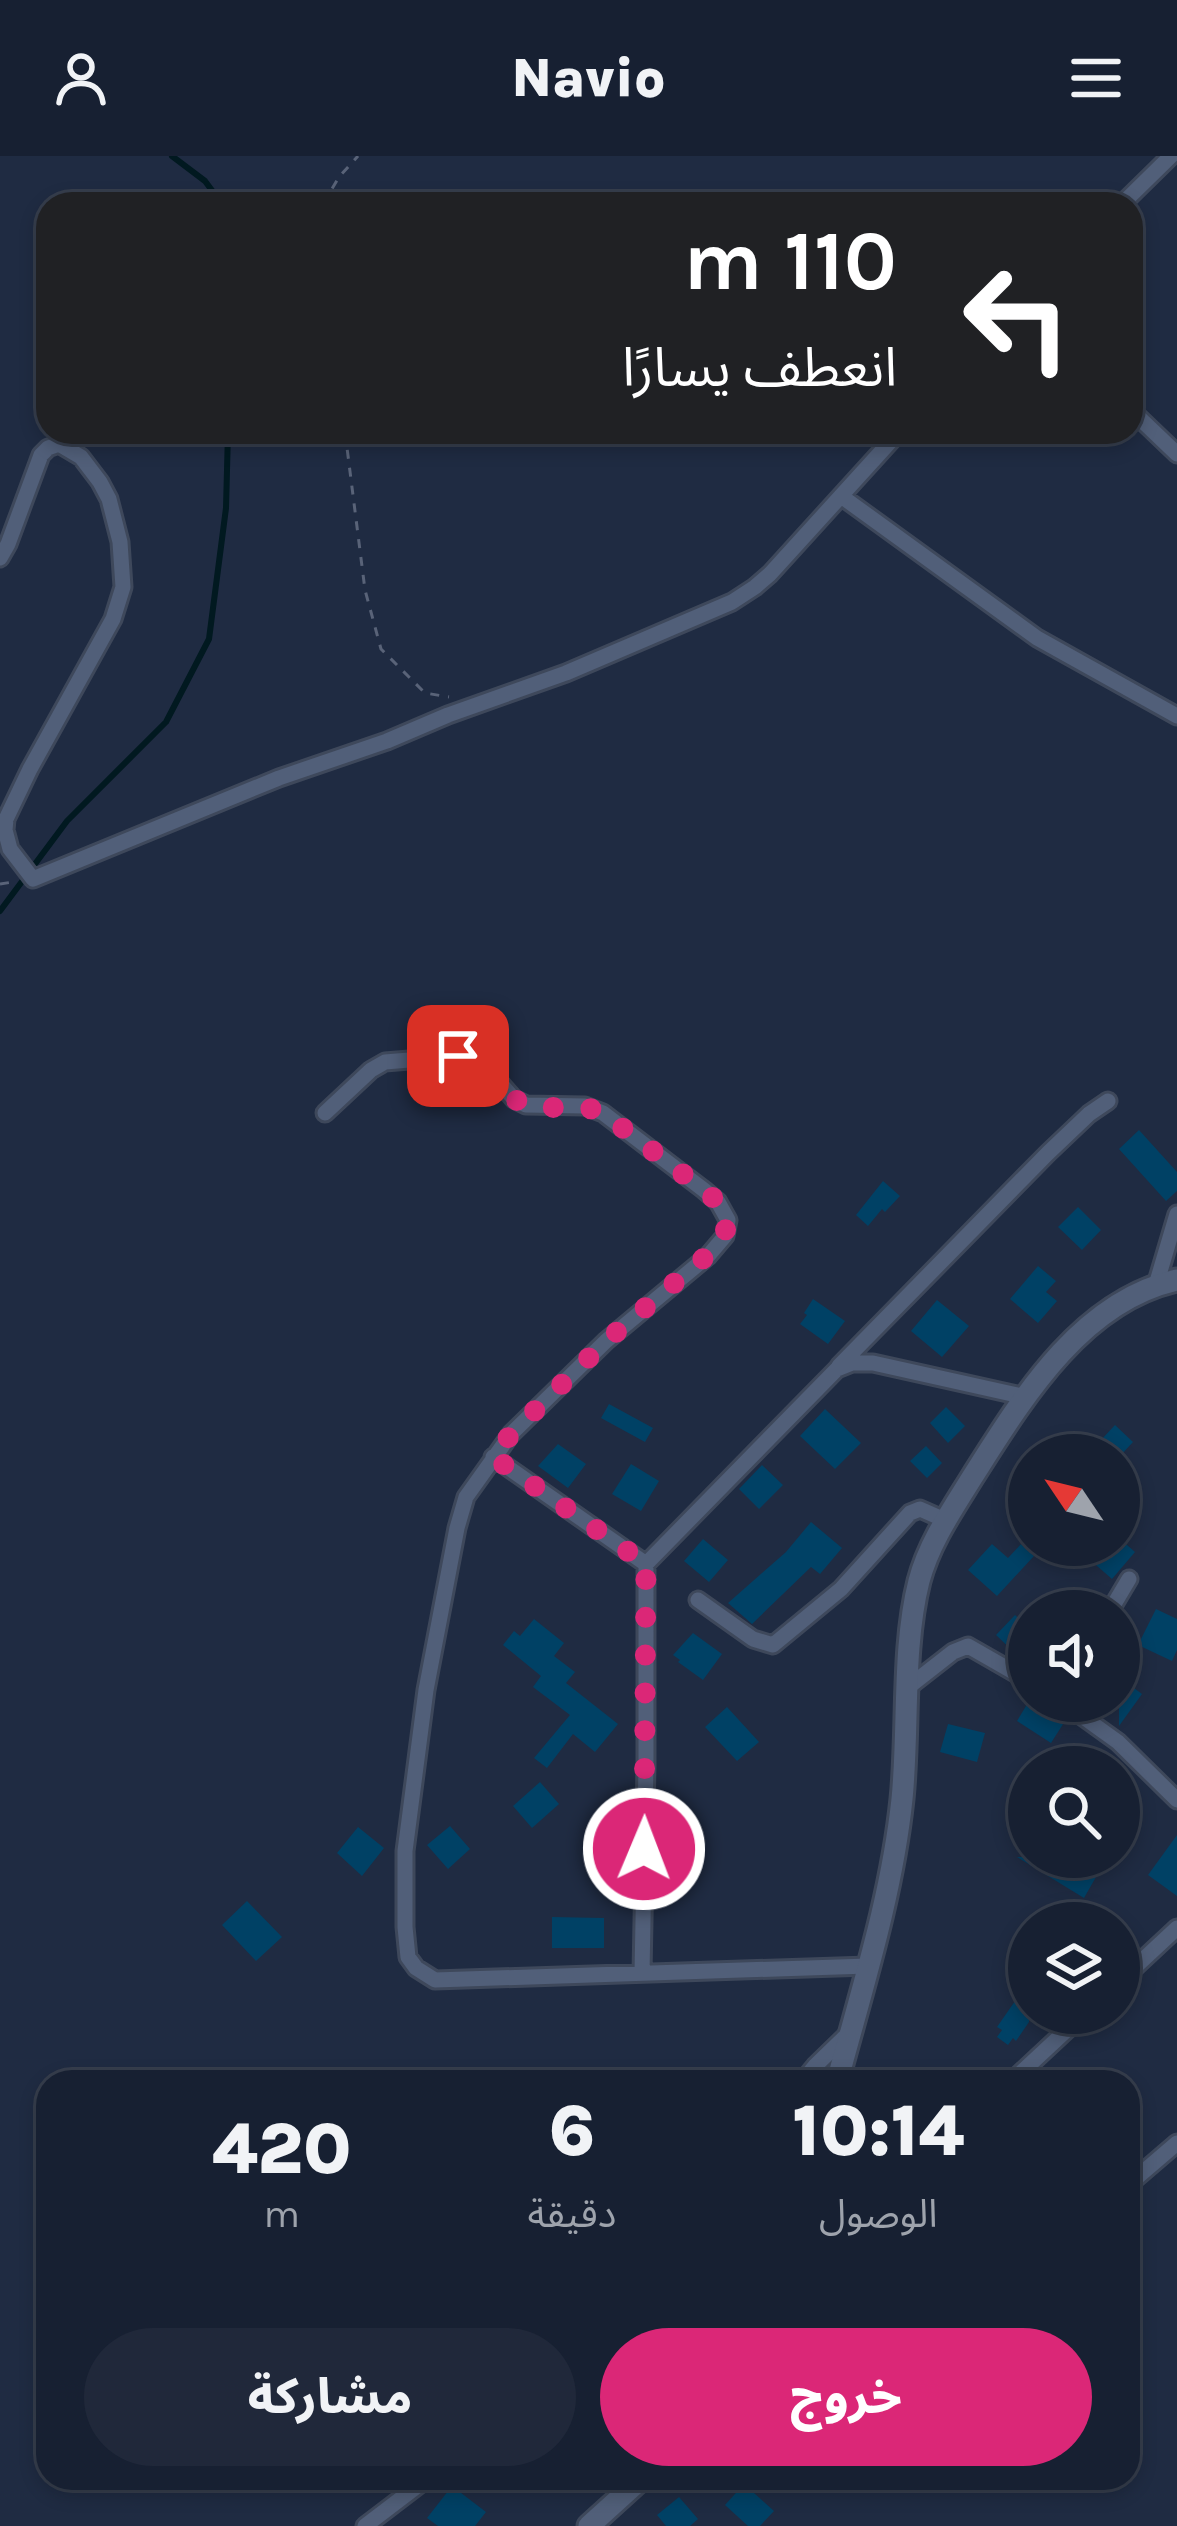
<!DOCTYPE html>
<html lang="ar">
<head>
<meta charset="utf-8">
<style>
	body { margin:0; font-family:Karla,"Noto Sans Arabic",sans-serif; background:#20283a; color:#f1f3f6; direction:rtl; height:100vh; display:flex; flex-direction:column; font-size:45px; white-space:nowrap }
	* { box-sizing:border-box; margin:0 }
	p { font-size:39px; color:#9ea3ac }
	.icon { flex:none; width:66px; height:66px; fill:none; stroke:currentColor; stroke-width:2; stroke-linecap:round; stroke-linejoin:round }
	.map { position:relative; flex:1; overflow:hidden; direction:ltr }
	.sheet { position:absolute; left:36px; top:1914px; width:1104px; height:420px; display:flex; flex-direction:column; background:#172032; border-radius:36px; box-shadow:0 6px 18px #0003,0 0 0 3px #363e4d; direction:rtl }
	.sheet>* { flex:none }
	.banner { position:absolute; left:36px; top:36px; width:1107px; height:252px; border-radius:36px; box-shadow:0 6px 18px #0003,0 0 0 3px #363e4d; direction:rtl; background:#202124; color:#fff; overflow:hidden }
	.needle { width:78px; rotate:305deg }
	.controls { position:absolute; left:1008px; top:1278px; display:grid; gap:24px }
	.controls a { display:grid; place-items:center; width:132px; height:132px; border-radius:50%; background:#172032; box-shadow:0 6px 18px #0003,0 0 0 3px #363e4d; font-size:60px }
	.pin { position:absolute; display:grid; place-items:center; width:102px; height:102px; color:#fff; margin:-51px; border-radius:24px; box-shadow:0 6px 18px #0006 }
	.me { position:absolute; width:132px; margin:-66px; rotate:1deg; stroke-linejoin:round; filter:drop-shadow(0 0 9px #0008) }
	.turn { display:flex; align-items:center; gap:42px; height:252px; padding:0 48px; font-size:54px }
	.turn .icon { width:156px; height:156px; stroke-width:2.5 }
	.turn b { display:block; font-size:84px; line-height:102px }
	.eta { display:flex; justify-content:space-evenly; align-items:center; height:204px; text-align:center }
	.eta b { font-size:72px; font-weight:800; line-height:84px }
	.primary-button { display:flex; gap:24px; margin-top:auto; padding:24px 48px }
	.primary-button a { flex:1; height:138px; border-radius:72px; background:#db2777; color:#fff; font-size:48px; font-weight:800; line-height:138px; text-align:center }
	.primary-button a+a { background:#20283a; color:#f1f3f6 }
	header { display:flex; justify-content:space-between; align-items:center; height:156px; padding:0 48px; background:#172032; font-size:54px; font-weight:800 }
	.map>svg:first-child { display:block }
</style>
</head>
<body>
<header><svg class="icon" aria-label="menu" viewBox="0 0 24 24"><path d="M4 6h16M4 12h16M4 18h16"/></svg>Navio<svg class="icon" aria-label="person" viewBox="0 0 24 24"><circle cx="12" cy="8" r="4"/><path d="M4 21q1-7 8-7t8 7"/></svg></header>
<div class="map">
<svg width="1177" height="2370" viewBox="0 0 1177 2370">
	<rect width="100%" height="100%" fill="#1f2b42"/>
	<g fill="none" stroke-linecap="round" stroke-linejoin="round">
		<path stroke="#011920" stroke-width="6" d="M172 0 205 25 222 48
			M0 755 67 665 166 566 209 483 226 352 228 276"/>
	</g>
	<path fill="#004165" d="M1139 974 1177 1016V1035L1166 1045 1119 993Z
		M883 1025 900 1040 885 1056 882 1053 868 1070 856 1059Z
		M1078 1051 1101 1074 1082 1094 1058 1071Z
		M1038 1110 1056 1125 1046 1136 1057 1145 1038 1167 1010 1143Z
		M813 1143 845 1165 828 1188 800 1168 807 1159 804 1157Z
		M937 1144 969 1170 942 1201 911 1175Z
		M609 1248 653 1272 645 1286 601 1262Z
		M946 1251 965 1270 948 1287 930 1267Z
		M825 1253 861 1287 835 1313 800 1280Z
		M1115 1269 1133 1286 1121 1299H1087Z
		M558 1288 586 1308 568 1332 538 1310Z
		M926 1290 942 1307 927 1322 910 1305Z
		M631 1308 659 1325 641 1355 612 1338Z
		M762 1309 783 1329 759 1353 739 1333Z
		M811 1366 842 1392 820 1418 811 1411 752 1468 728 1447 786 1396Z
		M703 1383 728 1404 709 1426 684 1405Z
		M992 1388 1008 1402 1021 1388 1034 1400 997 1440 968 1414Z
		M1073 1389H1127L1135 1396 1112 1423Z
		M1156 1453 1177 1463V1494L1172 1505 1138 1489Z
		M1015 1459 1029 1472V1495L1021 1503 996 1479Z
		M534 1463 564 1487 554 1500 575 1516 566 1527 618 1568 595 1596 573 1578 547 1612 534 1602 570 1559 533 1531 541 1520 503 1489 514 1475 520 1480Z
		M693 1477 722 1498 703 1524 678 1506 680 1504 673 1499Z
		M1119 1521 1142 1538 1119 1570Z
		M1029 1545 1065 1565 1051 1587 1017 1565Z
		M727 1551 759 1586 737 1605 705 1571Z
		M948 1568 985 1577 977 1606 940 1596Z
		M540 1626 559 1648 532 1672 513 1650Z
		M450 1670 470 1693 448 1713 427 1689Z
		M358 1671 384 1692 362 1720 337 1697Z
		M1177 1679V1740L1148 1719Z
		M1017 1701H1063L1096 1721 1084 1742Z
		M247 1745 282 1781 256 1805 222 1769Z
		M552 1761 604 1762V1792H552Z
		M1029 1825V1866L1016 1885 1013 1882 1008 1889 997 1881 1002 1874 997 1871Z
		M744 2328 774 2355 760 2370H748L725 2349Z
		M452 2330 486 2356 475 2370H438L427 2362Z
		M679 2341 698 2363 690 2370H666L657 2359Z"/>
	<g fill="none" stroke-linecap="round" stroke-linejoin="round">
		<defs>
			<path id="street" d="M1122 48 1171 0
				M1131 254 1177 298
				M841 340 1037 482 1177 560
				M0 402 8 388 41 299 48 292 59 288 81 301 100 326 109 343 120 386 123 431 113 463 30 613 6 663 5 674 10 693 33 723 279 622 387 585 448 559 566 517 732 446 755 431 770 418 899 276
				M325 957 371 914 385 906 458 900 475 903 485 910 514 943 526 949 585 950 603 957 704 1034 718 1046 728 1064 725 1080 708 1100 606 1185 511 1278 466 1341 457 1372 426 1534 405 1695V1771L408 1801 416 1812 435 1824 868 1810
				M1156 1129 1177 1058
				M839 1210 1048 997 1089 958 1108 945
				M493 1301 646 1408
				M698 1444 753 1483 773 1489 841 1433 910 1357 920 1353 945 1364
				M1110 1455 1129 1423
				M907 1532 953 1496 968 1490 1029 1525
				M1061 1545 1118 1586 1177 1644
				M642 1817 646 1609V1408L837 1213 852 1207H873L1026 1241
				M1119 1826 1177 1772
				M802 1926 815 1910 850 1876
				M1011 1926 1085 1857
				M1128 2029 1177 1987
				M365 2370 428 2322"/>
			<path id="secondary" d="M837 1926C862 1833 892 1739 902 1643 909 1574 902 1492 919 1425 929 1387 952 1354 973 1320 1022 1243 1081 1145 1177 1124
				M589 2370 642 2322"/>
		</defs>
		<use href="#street" stroke="#3e485b" stroke-width="21"/>
		<use href="#secondary" stroke="#3e485b" stroke-width="27"/>
		<path stroke="#596378" stroke-width="3" stroke-dasharray="9 9" stroke-linecap="butt" d="M323 48 339 21 358 0
			M345 276 365 434 381 493 425 537 449 541
			M0 728 13 726"/>
		<use href="#street" stroke="#515f79" stroke-width="15"/>
		<use href="#secondary" stroke="#515f79" stroke-width="21"/>
	</g>
	<g fill="none" stroke-linecap="round" stroke-linejoin="round">
		<path stroke="#db2777" stroke-width="21" stroke-dasharray="0 37.8" d="M458 900C492 902 497 940 527 949 552 957 572 943 603 957L704 1034 718 1046 728 1064 724 1080 718 1090 606 1185 511 1278 493 1301 646 1408 644 1693"/>
	</g>
</svg>
<div class="controls">
<a><svg class="needle" viewBox="-14 -14 28 28"><path d="M0-13l5 13h-10z" fill="#e53935"/><path d="M0 13l5-13h-10z" fill="#9ea3ac"/></svg></a>
<a><svg class="icon" aria-label="sound" viewBox="0 0 24 24"><path d="M4 9h4l5-4v14l-5-4H4zM17 9q2 3 0 6"/></svg></a>
<a><svg class="icon" aria-label="search" viewBox="0 0 24 24"><circle cx="10" cy="10" r="6"/><path d="M15 15l6 6"/></svg></a>
<a><svg class="icon" aria-label="layers" viewBox="0 0 24 24"><path d="M12 4l9 5-9 5-9-5zM3 14l9 5 9-5"/></svg></a>
</div>
<div class="pin" style="left:458px;top:900px;background:#d93025"><svg class="icon" aria-label="arrive" viewBox="0 0 24 24"><path d="M6 21V4h12l-3 4 3 4H6"/></svg></div>
<svg class="me" style="left:644px;top:1693px" viewBox="-20 -20 40 40"><circle r="17" fill="#db2777" stroke="#fff" stroke-width="3"/><path d="M0-11L8 9 0 5-8 9z" fill="#fff"/></svg>
<div class="banner">
<div class="turn"><svg class="icon" aria-label="left" viewBox="0 0 24 24"><path d="M17 20v-9H6M10 6l-5 5 5 5"/></svg><div><b>110 m</b>انعطف يسارًا</div></div>
</div>
<section class="sheet">
<div class="eta">
<div><b>10:14</b><p>الوصول</p></div>
<div><b>6</b><p>دقيقة</p></div>
<div><b>420</b><p>m</p></div>
</div>
<div class="primary-button"><a>خروج</a><a>مشاركة</a></div>
</section>
</div>
</body>
</html>
